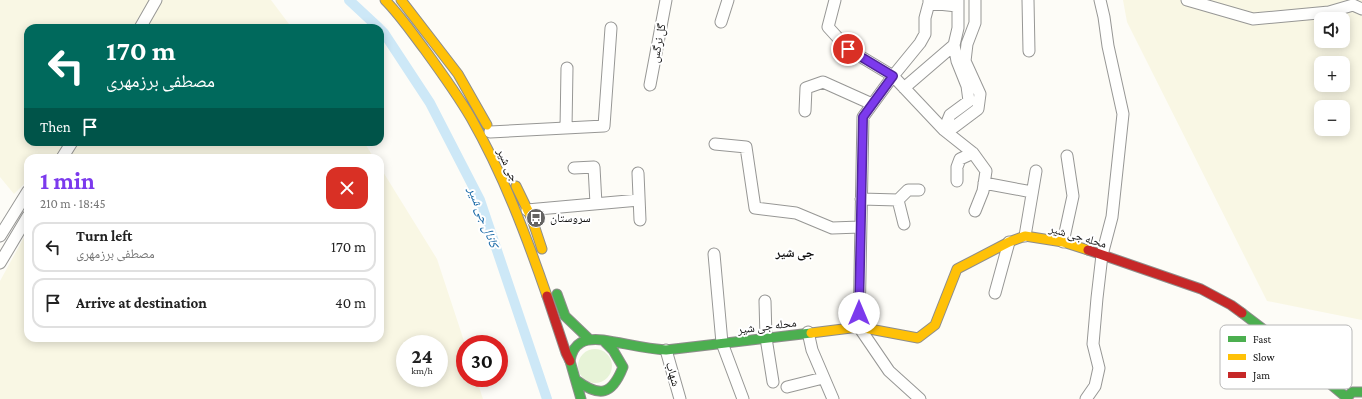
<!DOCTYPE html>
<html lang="en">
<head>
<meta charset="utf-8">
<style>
	body { margin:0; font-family:"Crimson Pro","Noto Naskh Arabic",serif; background:#f2f2f2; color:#222; height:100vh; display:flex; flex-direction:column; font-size:15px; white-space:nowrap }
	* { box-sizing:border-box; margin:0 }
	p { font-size:13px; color:#767676 }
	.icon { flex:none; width:22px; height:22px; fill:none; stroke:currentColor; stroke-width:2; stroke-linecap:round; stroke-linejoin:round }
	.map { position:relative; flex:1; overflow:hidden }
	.sheet { position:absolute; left:24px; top:154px; width:360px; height:188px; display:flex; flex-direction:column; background:#fff; border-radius:12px; box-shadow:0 2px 10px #0003 }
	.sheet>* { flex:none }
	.top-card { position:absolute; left:24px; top:24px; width:360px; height:122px; border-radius:12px; box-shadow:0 2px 10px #0003; background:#00695c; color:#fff; overflow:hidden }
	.tools { position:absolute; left:1314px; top:12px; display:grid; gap:8px }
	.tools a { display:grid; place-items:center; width:36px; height:36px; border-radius:8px; background:#fff; box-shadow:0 2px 10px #0003; font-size:20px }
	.speed { position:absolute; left:396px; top:335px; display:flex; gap:8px; font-size:20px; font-weight:700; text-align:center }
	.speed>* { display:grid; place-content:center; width:52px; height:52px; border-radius:50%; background:#fff; box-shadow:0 2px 10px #0003; line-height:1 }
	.speed small { font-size:10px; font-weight:400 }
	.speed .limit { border:6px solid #d22; background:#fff; color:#111 }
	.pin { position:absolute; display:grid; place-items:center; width:34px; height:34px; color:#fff; margin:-17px; border:2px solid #fff; border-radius:50%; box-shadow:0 1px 4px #0007 }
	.me { position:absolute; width:44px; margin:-22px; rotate:0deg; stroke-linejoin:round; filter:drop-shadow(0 0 3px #0008) }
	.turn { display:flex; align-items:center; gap:14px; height:84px; padding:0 16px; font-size:18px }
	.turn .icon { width:52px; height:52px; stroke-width:2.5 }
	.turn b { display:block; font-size:28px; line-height:34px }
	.then { display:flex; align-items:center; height:38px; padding:0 16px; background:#0003; gap:8px; font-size:15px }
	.round { display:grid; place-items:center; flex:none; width:42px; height:42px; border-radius:12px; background:#f2f2f2 }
	.head { display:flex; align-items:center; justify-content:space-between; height:68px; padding:0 16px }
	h1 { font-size:24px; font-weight:700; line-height:30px; color:#7c3aed }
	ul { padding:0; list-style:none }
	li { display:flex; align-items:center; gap:12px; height:50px; margin:0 8px 6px; padding:0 8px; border:2px solid #e0e0e0; border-radius:12px }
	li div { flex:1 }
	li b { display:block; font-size:15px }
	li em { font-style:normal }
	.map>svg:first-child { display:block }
</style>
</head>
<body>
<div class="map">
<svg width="1362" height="399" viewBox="0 0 1362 399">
	<rect width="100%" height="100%" fill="#fdfcf7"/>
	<path fill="#f9f7e4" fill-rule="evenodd" d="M0 0H271L292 28H28V142H364L374 158H28V180L14 194 0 177Z
		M1123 0H1362V320L1267 301 1127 22ZM1321 19H1343V41H1321ZM1321 63H1343V85H1321ZM1321 107H1343V129H1321Z
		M380 167 437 259 465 344V378H476L483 399H0V281L28 230V338H380ZM405 344H439V378H405Z"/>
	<path fill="#e7f3d7" d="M578 366a17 17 0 1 1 34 0a17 17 0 1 1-34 0Z"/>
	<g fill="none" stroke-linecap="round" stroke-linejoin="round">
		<path stroke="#cde8f7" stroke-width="10" d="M349 0 379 28
			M380 29 384 33 430 103 480 200 547 399"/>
		<defs>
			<path id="street" d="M835 0 828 27 848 49 893 76 863 117 859 327 889 371 920 399
				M929 0V3L957 6
				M1028 0 1029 51
				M1187 0 1253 19 1329 12 1353 5 1362 9
				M929 3 925 18V34L920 43 893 76 944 130 973 153 986 171 983 191 975 211
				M721 22 728 0
				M140 28 156 0
				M650 85 666 0
				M904 88 954 45
				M805 111 806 88 823 82 872 104
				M566 128 567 68
				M944 130 954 127 978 109 980 94 965 61 967 44 975 23V0
				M944 130 950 115 969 101 967 86 957 61 954 45 958 28V0
				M490 132 604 126 611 28
				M715 144 746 147 755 208 796 213 832 228 860 227
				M62 158 72 142
				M574 168 594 167 596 204
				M638 173 640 220
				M957 181V167L960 159 973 153
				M984 183 1032 192
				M861 199 898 200
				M527 210 639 200
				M904 224 898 200 908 190H919
				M0 236 28 191
				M1025 236 1036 171
				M1063 242 1073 196 1067 156
				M714 254 722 343 743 399
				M0 263 28 216
				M995 293 1009 242
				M765 301 766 338 773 382
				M808 332 812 350 833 399
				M666 350 680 399
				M787 387 823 378
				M1086 399 1095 386 1099 368 1093 344 1097 298 1102 255 1112 217 1123 114 1108 46 1104 17 1100 0"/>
			<path id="fast" d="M557 294 565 316 589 339
				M1242 313 1276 339 1346 397
				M603 340C624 343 645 349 666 350L811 333
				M576 380C600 398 612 395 623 367L613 350 603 340C585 338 573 342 570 361L581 399
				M1346 399 1352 392H1362"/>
			<path id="slow" d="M385 0C400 15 412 33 425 50 441 72 457 94 471 118 503 174 526 235 547 296
				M401 0 458 74 487 125
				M516 186 532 219 542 249
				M811 333 859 327 918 338 935 325 957 269 1009 242 1025 236 1063 242 1088 250"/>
			<path id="jam" d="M1088 250 1201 289 1231 305 1242 313
				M547 296 566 353 570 361"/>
		</defs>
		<use href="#street" stroke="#979795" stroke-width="13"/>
		<use href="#fast" stroke="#8e8d8b" stroke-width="11"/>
		<use href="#slow" stroke="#8e8d8b" stroke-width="11"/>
		<use href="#jam" stroke="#8e8d8b" stroke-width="11"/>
		<use href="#street" stroke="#fffffe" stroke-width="11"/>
		<use href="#fast" stroke="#4caf50" stroke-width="9"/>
		<use href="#slow" stroke="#ffc107" stroke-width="9"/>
		<use href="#jam" stroke="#c62828" stroke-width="9"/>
	</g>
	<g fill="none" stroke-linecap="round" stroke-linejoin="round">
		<defs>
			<path id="route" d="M848 49 893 76 863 117 859 313"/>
		</defs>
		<use href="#route" stroke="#51269a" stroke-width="10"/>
		<use href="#route" stroke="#7c3aed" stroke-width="7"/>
	</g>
	<defs>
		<symbol id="bus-disc" viewBox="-11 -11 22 22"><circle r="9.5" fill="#646362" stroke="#fff"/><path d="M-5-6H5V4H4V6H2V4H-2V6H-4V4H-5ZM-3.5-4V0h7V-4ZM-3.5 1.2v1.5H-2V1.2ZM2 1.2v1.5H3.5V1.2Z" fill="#fff"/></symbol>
	</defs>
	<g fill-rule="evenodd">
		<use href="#bus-disc" x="525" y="207" width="22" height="22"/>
	</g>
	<g text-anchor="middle" stroke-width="4" stroke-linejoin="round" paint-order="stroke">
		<g font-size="12" fill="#111" stroke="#fff">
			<text transform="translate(658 43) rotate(-79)" y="4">گل نرگس</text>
			<text transform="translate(508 165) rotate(65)" y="4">جی شیر</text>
			<text transform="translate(1078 236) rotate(16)" y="4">محله جی شیر</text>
			<text transform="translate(767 326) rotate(-7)" y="4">محله جی شیر</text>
			<text transform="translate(673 374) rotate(74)" y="4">شهاب</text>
		</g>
		<g font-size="12" fill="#111" stroke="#fff" text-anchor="start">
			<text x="550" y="222">سروستان</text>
		</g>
		<g font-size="13" font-style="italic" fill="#1768a6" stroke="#fff">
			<text transform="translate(484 217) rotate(69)" y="5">کانال جی شیر</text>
		</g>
		<g font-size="13" font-weight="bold" fill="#111" stroke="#fff">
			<text x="795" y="257">جی شیر</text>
		</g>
	</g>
	<rect x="1220" y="325" width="132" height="64" rx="6" fill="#fff" stroke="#b8b8b8" stroke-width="1"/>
	<rect x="1228" y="336" width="18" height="6" fill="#4caf50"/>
	<rect x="1228" y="354" width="18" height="6" fill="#ffc107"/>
	<rect x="1228" y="372" width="18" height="6" fill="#c62828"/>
	<g font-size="11" fill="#111">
		<text x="1253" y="343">Fast</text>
		<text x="1253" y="361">Slow</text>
		<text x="1253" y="379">Jam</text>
	</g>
</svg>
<div class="tools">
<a><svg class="icon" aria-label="sound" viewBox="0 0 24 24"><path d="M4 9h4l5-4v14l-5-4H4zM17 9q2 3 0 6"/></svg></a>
<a>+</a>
<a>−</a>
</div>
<div class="speed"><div>24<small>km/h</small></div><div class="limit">30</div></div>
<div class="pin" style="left:848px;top:49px;background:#d93025"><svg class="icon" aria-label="arrive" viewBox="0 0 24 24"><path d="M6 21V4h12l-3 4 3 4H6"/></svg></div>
<svg class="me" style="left:859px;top:313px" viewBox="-20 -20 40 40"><circle r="19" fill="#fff"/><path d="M0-13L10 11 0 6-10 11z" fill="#7c3aed"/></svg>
<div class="top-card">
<div class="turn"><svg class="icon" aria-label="left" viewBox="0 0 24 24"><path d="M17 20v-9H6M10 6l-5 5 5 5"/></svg><div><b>170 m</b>مصطفی برزمهری</div></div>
<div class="then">Then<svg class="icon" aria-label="arrive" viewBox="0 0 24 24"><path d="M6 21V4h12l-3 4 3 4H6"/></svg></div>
</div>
<section class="sheet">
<div class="head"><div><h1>1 min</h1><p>210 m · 18:45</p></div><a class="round" style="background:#d93025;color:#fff"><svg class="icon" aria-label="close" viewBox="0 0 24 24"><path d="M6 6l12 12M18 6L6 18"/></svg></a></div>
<ul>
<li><svg class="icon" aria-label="left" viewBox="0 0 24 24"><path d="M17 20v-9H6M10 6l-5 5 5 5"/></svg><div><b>Turn left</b><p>مصطفی برزمهری</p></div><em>170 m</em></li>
<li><svg class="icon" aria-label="arrive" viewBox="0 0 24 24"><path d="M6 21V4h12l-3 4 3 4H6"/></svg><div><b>Arrive at destination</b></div><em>40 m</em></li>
</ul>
</section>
</div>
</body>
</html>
